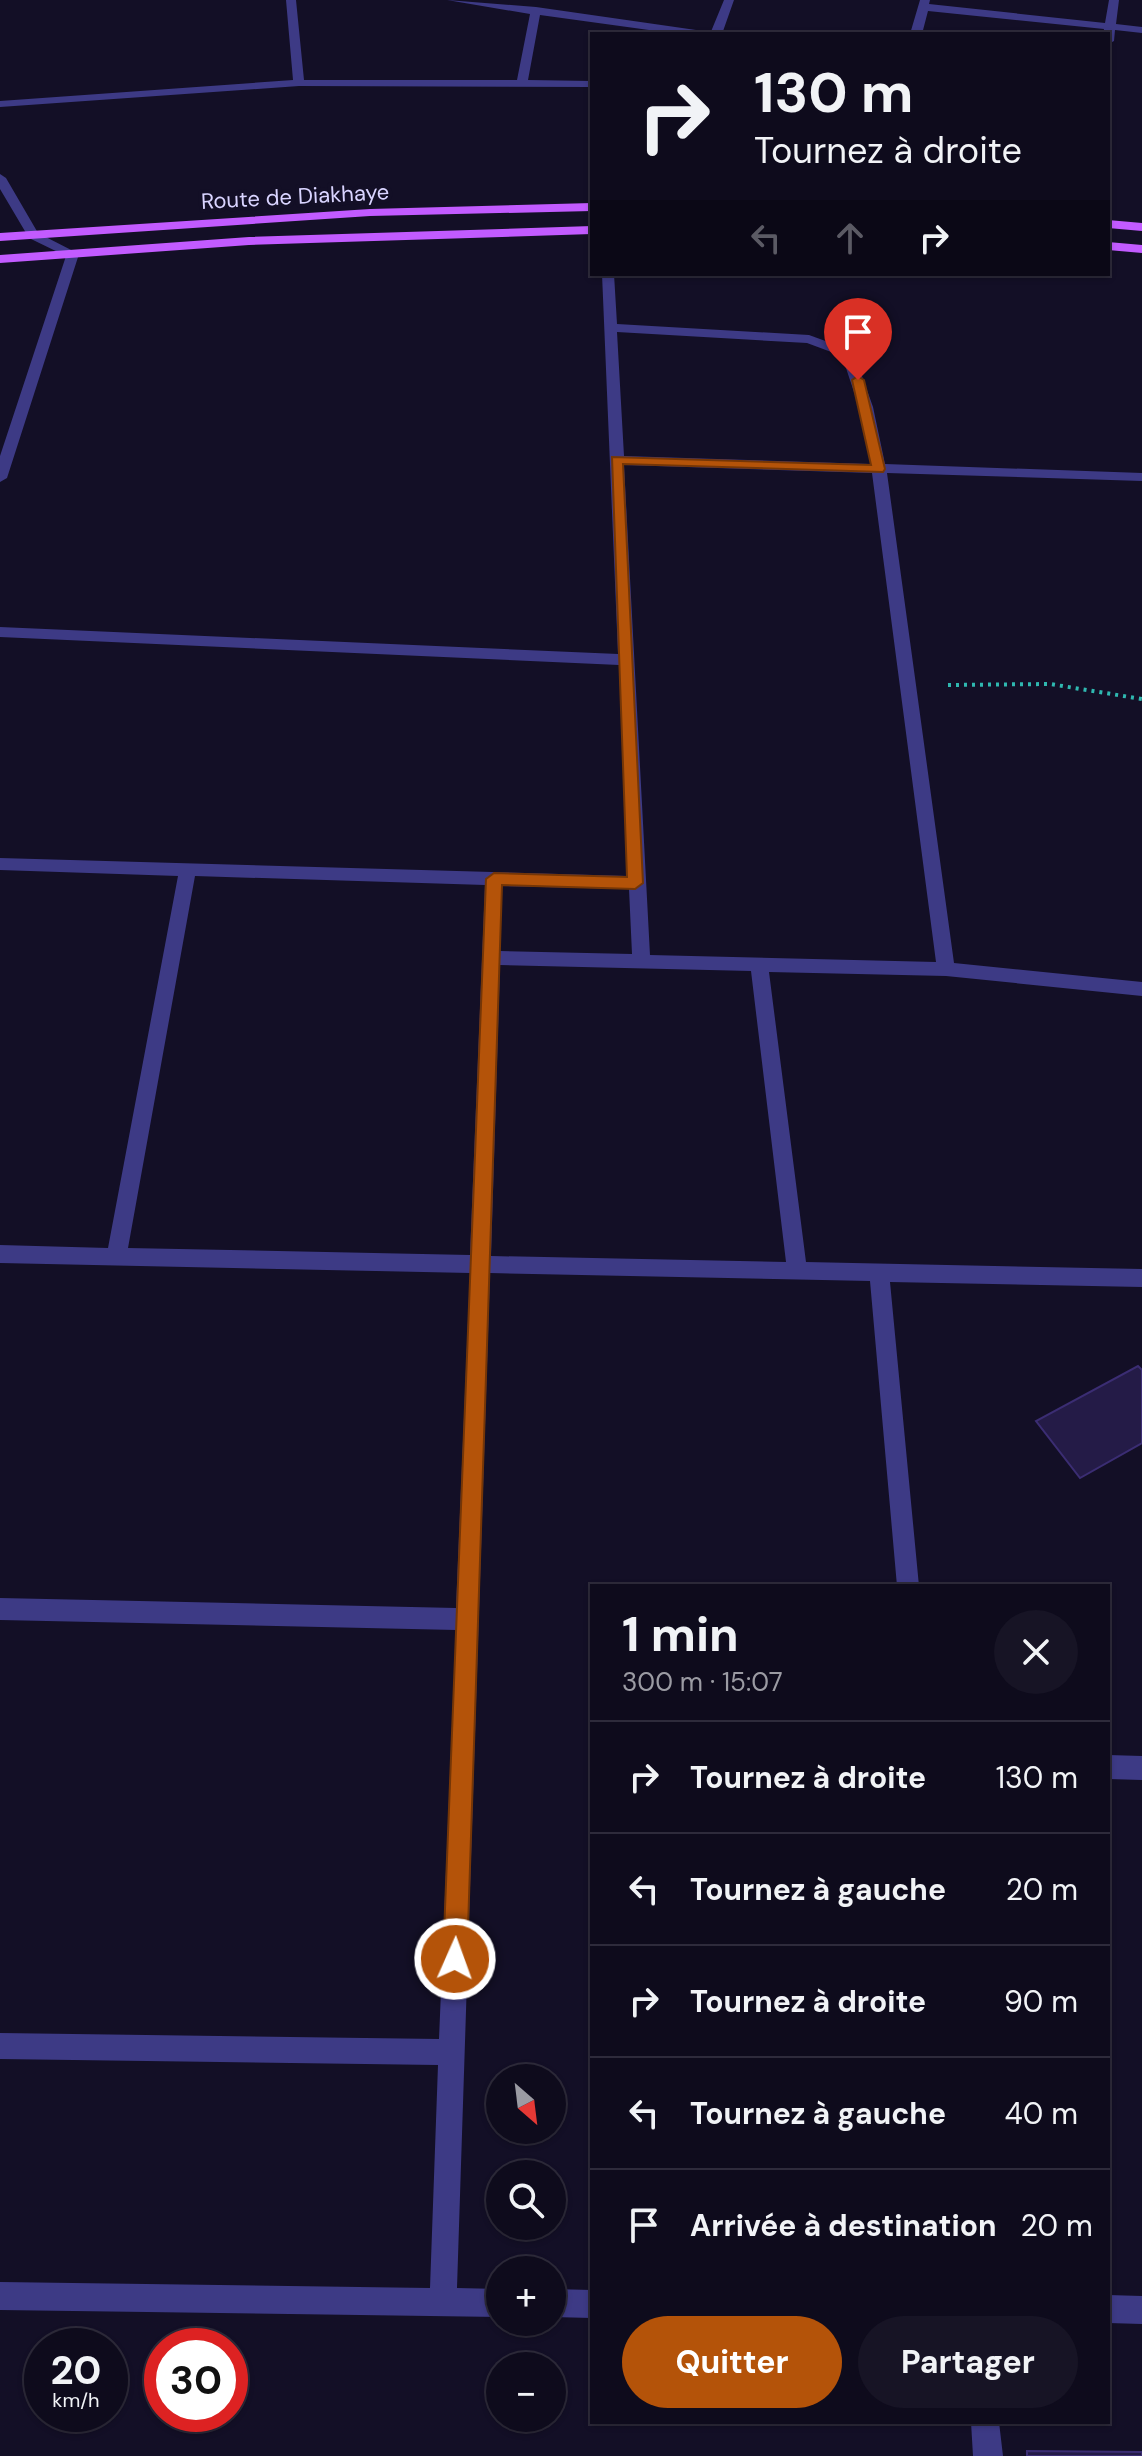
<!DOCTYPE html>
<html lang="fr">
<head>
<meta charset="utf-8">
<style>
	body { margin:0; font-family:"DM Sans",sans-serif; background:#171425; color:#f1f3f6; height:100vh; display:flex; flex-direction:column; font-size:30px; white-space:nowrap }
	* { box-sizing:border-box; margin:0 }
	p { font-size:26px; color:#9b9ba3 }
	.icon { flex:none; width:44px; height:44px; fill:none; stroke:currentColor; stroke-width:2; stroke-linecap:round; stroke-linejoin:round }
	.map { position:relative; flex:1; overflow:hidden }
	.panel { position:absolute; left:590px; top:1584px; width:520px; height:840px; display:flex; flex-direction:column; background:#0e0b1c; border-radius:0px; box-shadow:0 2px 6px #0004,0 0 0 2px #2e2b3b }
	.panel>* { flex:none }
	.guide { position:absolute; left:590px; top:32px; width:520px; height:244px; border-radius:0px; box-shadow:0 2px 6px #0004,0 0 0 2px #2e2b3b; background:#0e0b1c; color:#f1f3f6; overflow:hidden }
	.needle { width:52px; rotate:152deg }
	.controls { position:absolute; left:486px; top:2064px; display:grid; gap:16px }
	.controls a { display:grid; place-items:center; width:80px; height:80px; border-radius:50%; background:#0e0b1c; box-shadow:0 2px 6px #0004,0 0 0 2px #2e2b3b; font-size:40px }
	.speed { position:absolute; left:24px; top:2328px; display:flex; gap:16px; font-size:40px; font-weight:700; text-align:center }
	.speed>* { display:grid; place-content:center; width:104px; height:104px; border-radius:50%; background:#0e0b1c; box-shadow:0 2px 6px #0004,0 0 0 2px #2e2b3b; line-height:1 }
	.speed small { font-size:20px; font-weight:400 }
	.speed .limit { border:12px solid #d22; background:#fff; color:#111 }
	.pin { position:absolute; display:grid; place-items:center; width:68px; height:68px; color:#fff; margin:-82px -34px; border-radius:50% 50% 50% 0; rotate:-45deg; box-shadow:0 0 8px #0007 }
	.pin .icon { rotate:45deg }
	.me { position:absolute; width:88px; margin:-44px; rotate:2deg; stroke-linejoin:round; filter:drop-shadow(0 0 6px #0008) }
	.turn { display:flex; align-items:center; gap:28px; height:168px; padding:0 32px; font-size:36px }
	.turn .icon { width:104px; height:104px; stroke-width:2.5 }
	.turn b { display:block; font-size:56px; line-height:68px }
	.lanes { display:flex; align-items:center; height:76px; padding:0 32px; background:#0003; justify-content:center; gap:40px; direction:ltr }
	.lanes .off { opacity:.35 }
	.round { display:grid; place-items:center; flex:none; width:84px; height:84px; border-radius:42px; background:#171425 }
	.headline { display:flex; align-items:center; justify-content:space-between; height:136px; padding:0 32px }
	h1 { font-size:48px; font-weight:700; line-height:60px }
	.button { display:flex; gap:16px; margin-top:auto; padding:16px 32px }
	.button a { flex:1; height:92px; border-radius:48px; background:#b45309; color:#fff; font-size:32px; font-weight:700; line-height:92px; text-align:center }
	.button a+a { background:#171425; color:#f1f3f6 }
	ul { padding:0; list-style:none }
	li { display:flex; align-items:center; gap:24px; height:112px; padding:0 32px; border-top:2px solid #2e2b3b }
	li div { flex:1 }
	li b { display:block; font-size:30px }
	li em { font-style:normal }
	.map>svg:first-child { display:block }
</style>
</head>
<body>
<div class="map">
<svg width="1142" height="2456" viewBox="0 0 1142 2456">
	<rect width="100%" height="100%" fill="#130f26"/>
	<path fill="#241b47" stroke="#3b2d73" stroke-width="2" d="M1138 1366 1142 1370V1443L1080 1478 1036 1421Z
		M1027 2451 1142 2452V2456H1027Z"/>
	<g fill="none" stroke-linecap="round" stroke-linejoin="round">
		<path stroke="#2fb8b0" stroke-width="4" stroke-dasharray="3 5" stroke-linecap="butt" d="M948 685 1050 684 1142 699"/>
		<path fill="#3d3a85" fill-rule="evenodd" d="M286 0H296L304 80H517L530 14 447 0 536 7 703 31 709 34H678L540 15 528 80 592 81V87L299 86 0 107V101L293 80Z
			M724 0H734L722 34H710Z
			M920 0H930L929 4 1105 23 1109 0H1119L1116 24 1142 27V33L1115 30 1114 41 1108 44V34H1103L1104 29 928 11 922 34H910Z
			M0 174 6 178 38 233 79 254 7 478 0 482V456L66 256 29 238 0 189Z
			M602 274H614L617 324 809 335 853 351 873 407 885 464 1142 473V481L887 473 954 963 1142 982V996L946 976 769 972 806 1262 1142 1269V1287L890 1282 919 1586H897L870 1281 490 1273 457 2288 500 2289V2317L0 2310V2282L430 2288 438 2065 0 2059V2033L439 2039 456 1630 0 1620V1598L456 1608 470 1273 0 1263V1245L108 1248 178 876 0 870V858L628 876 619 665 0 637V627L618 654ZM617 332 807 343 842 356 859 407 871 464 624 456ZM624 465 872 473 936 962 650 955ZM195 876 485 885 470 1255 128 1248ZM502 886 629 889 632 954 500 951ZM500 965 751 971 786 1262 491 1256Z
			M1108 1755 1142 1756V1780L1108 1779Z
			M552 2289 592 2290V2318L552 2317Z
			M1108 2295 1142 2296V2324L1108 2323Z
			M971 2422H999L1003 2456H973Z"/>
		<path fill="#c25bff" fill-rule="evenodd" d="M592 203V211L370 216 0 241V233L370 209Z
			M1108 220 1142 223V231L1108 228Z
			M592 226V234L249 245 0 263V255L249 237Z
			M1108 242 1142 245V253L1108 250Z"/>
	</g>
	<path fill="#b45309" stroke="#753606" stroke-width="2" d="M858 376 864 380 885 469 883 472 623 464 643 883 635 889 502 885 467 1959 463 1967 455 1971 447 1967 443 1959 486 879 494 873 627 877 612 457 871 465 852 380Z"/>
	<g text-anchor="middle" stroke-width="8" stroke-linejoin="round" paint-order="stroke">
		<g font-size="22" fill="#d9d4ff" stroke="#130f26">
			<text transform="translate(295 196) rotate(-3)" y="8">Route de Diakhaye</text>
		</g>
	</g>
</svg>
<div class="controls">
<a><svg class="needle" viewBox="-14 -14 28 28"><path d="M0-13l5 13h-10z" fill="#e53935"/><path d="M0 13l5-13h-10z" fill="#9b9ba3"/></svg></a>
<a><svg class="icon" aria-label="search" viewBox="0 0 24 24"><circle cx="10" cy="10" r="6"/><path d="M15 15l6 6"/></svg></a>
<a>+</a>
<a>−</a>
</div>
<div class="speed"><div>20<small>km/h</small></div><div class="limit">30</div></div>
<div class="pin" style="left:858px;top:380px;background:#d93025"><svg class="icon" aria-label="arrive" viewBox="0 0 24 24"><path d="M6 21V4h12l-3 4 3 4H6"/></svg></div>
<svg class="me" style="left:455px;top:1959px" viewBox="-20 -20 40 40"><circle r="17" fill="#b45309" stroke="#fff" stroke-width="3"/><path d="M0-11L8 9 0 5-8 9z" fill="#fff"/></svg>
<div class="guide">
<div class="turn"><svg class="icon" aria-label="right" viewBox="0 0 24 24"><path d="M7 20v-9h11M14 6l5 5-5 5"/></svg><div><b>130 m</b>Tournez à droite</div></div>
<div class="lanes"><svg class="icon off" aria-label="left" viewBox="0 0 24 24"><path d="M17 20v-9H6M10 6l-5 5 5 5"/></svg><svg class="icon off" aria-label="ahead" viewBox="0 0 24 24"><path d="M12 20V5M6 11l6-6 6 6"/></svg><svg class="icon" aria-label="right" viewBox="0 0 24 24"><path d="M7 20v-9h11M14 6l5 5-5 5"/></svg></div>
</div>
<section class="panel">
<div class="headline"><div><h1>1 min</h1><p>300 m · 15:07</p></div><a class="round"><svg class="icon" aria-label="close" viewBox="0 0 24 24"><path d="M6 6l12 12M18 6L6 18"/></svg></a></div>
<ul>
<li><svg class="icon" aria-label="right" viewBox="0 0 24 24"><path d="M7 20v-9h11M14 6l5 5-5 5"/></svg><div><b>Tournez à droite</b></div><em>130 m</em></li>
<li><svg class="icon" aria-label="left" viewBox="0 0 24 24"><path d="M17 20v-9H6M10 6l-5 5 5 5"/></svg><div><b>Tournez à gauche</b></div><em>20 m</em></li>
<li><svg class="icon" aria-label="right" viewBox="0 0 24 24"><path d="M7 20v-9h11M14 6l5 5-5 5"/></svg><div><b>Tournez à droite</b></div><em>90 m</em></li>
<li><svg class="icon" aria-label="left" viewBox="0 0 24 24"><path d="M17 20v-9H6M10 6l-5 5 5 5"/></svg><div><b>Tournez à gauche</b></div><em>40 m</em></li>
<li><svg class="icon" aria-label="arrive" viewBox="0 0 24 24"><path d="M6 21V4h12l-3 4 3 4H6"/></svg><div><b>Arrivée à destination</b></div><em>20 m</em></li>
</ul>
<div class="button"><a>Quitter</a><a>Partager</a></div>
</section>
</div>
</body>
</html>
